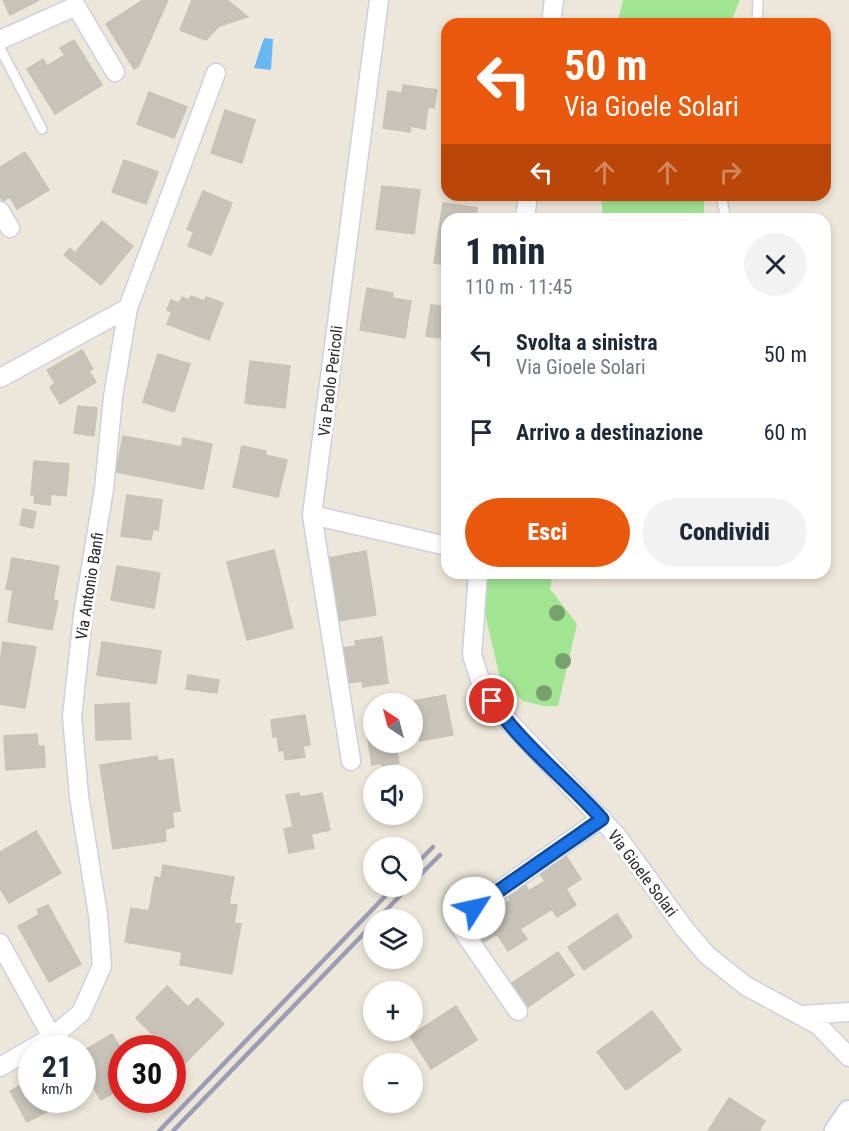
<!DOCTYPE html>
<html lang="it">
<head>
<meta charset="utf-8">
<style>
	body { margin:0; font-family:"Roboto Condensed",sans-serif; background:#f2f2f3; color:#1f2937; height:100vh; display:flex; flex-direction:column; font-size:22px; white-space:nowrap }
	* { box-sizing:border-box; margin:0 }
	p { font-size:20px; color:#747a83 }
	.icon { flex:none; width:33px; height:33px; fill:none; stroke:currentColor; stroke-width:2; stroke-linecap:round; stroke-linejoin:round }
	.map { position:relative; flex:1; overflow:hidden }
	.side { position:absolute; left:441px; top:213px; width:390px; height:366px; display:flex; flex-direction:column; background:#fff; border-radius:18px; box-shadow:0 3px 9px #0003 }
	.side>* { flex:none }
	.top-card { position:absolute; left:441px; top:18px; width:390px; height:183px; border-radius:18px; box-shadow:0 3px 9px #0003; background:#ea580c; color:#fff; overflow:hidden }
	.needle { width:39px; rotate:324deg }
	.controls { position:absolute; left:363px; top:693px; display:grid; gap:12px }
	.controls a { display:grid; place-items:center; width:60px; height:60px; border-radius:50%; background:#fff; box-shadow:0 3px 9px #0003; font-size:30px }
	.speed { position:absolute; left:18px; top:1035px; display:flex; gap:12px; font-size:30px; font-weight:700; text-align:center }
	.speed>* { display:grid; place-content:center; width:78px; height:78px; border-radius:50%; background:#fff; box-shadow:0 3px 9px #0003; line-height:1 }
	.speed small { font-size:15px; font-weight:400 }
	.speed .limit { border:9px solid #d22; background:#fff; color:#111 }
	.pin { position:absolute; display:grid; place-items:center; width:51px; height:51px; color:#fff; margin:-26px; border:3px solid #fff; border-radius:50%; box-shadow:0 2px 6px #0007 }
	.me { position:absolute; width:66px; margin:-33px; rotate:55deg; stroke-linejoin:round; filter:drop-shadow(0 0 4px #0008) }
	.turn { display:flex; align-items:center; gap:21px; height:126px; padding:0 24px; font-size:27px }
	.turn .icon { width:78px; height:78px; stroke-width:2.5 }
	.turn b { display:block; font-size:42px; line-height:51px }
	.lanes { display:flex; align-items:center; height:57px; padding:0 24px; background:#0003; justify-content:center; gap:30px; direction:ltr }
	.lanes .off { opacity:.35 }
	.round { display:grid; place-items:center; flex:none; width:63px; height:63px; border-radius:32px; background:#f2f2f3 }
	.headline { display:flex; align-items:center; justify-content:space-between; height:102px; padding:0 24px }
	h1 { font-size:36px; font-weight:800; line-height:45px }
	.button { display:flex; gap:12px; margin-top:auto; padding:12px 24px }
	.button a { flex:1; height:69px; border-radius:36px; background:#ea580c; color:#fff; font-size:24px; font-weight:800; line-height:69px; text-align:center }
	.button a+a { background:#f2f2f3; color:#1f2937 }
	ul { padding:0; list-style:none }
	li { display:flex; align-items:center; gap:18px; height:78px; padding:0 24px }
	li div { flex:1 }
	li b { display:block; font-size:22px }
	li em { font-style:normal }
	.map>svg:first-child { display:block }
</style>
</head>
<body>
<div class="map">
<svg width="849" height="1131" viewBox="0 0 849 1131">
	<rect width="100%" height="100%" fill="#ece7d9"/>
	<path fill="#a1e593" d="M623 0H740L730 24H617Z
		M601 195H705L703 219H603Z
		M486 573H553L550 589 577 624 558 706H544L523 701 500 678 481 597Z"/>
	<path fill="#67b7f3" d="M264 38 273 39 271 70 254 68Z"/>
	<path fill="#c7c3b9" stroke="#c7c3b3" stroke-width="1.5" d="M3 0H39L10 15Z
		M143 0H168L138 67 134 69 106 24Z
		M192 0H227L248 17 219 26 206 40 180 30Z
		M74 40 102 85 55 114 27 69 43 59 47 66 65 55 60 48Z
		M403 85 437 90 434 108 428 107 425 129 411 126 410 132 383 128 388 91 402 93Z
		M149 92 187 107 174 138 137 124Z
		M225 110 255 120 242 163 211 153Z
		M25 152 49 190 17 209 10 197 3 201 0 196V167Z
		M124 160 158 172 146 204 112 192Z
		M382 186 420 190 414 234 376 229Z
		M203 191 232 203 211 255 188 246 194 232 187 229Z
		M443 203 477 208 476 219H447V265L434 263Z
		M102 221 133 246 101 285 64 255 70 248 75 253Z
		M367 288 393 293 392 298 411 301 405 338 360 330Z
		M191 296 204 301 206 297 223 303 209 340 167 324 172 312 167 310 171 300 179 303 182 297 189 300Z
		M431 305 447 307V339L426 336Z
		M82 350 93 369 89 371 96 382 60 404 50 387 55 383 47 370Z
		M158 354 190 364 174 412 143 402Z
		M250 361 290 366 285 408 245 403Z
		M78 406 97 408 94 436 74 433Z
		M123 436 182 447 183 438 212 444 203 489 116 472Z
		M242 446 266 451 265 455 287 460 278 497 233 487Z
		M34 461 69 464 66 496 51 494 50 505 34 503 35 495H31Z
		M127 495 162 500 158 530 153 529 151 540 121 536Z
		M23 509 36 512 33 528 20 525Z
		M274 550 293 628 247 640 227 562Z
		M366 551 376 615 339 621 328 558Z
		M12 558 59 566 53 600 58 601 52 630 8 622 13 590 6 589Z
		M117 566 160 573 154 608 111 600Z
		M382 637 388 683 363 687 362 681 348 683 343 648 356 646 355 641Z
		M3 642 36 647 25 708 0 704V663Z
		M102 642 161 651 156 684 97 675Z
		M188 675 219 680 217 693 186 689Z
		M445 695 453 735 420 741 412 701Z
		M129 703 131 739 96 740 95 705Z
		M305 715 310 745 303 746 305 757 285 760 284 750 279 751 277 736 273 737 271 720Z
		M374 733V742H395L399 763 382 766 381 763 372 765 367 734Z
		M37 734 38 746H44L45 767 6 770 4 736Z
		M157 756 158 761 173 759 180 811 172 812 174 827 165 829 166 841 113 849 100 765Z
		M299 793 300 797 322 793 330 830 311 834 314 848 289 853 284 829 293 827 286 795Z
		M36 831 61 873 9 903 0 888V852Z
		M564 853 581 879 566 889 576 905 557 917 552 909 520 929 527 939 508 951 497 934 482 943 465 916 496 896 502 905 511 900 506 894 524 883 529 891 545 881 538 870Z
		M163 865 234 877 229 904 237 905 234 923 241 924 232 974 180 965 182 952 125 942 131 908 149 911 155 877 161 878Z
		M48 905 81 964 49 982 18 926 39 915 37 910Z
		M617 914 632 937 584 970 568 947Z
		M558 952 574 975 525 1009 509 985Z
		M167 986 188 1007 197 998 224 1024 172 1076V1048H157L162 1044 136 1018Z
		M456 1006 477 1040 431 1069 410 1036Z
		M652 1011 681 1050 626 1090 597 1052Z
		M112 1034 122 1051V1088L101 1100 82 1068V1052Z
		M32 1075V1100H57L60 1105 27 1122 10 1091 25 1083 23 1080Z
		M729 1098 765 1121 759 1131H708Z"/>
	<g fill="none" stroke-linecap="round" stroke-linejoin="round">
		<defs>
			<path id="service" d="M757 24 758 0
				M0 48 42 129
				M721 195 726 219"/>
			<path id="minor" d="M551 24 554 0
				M0 40 76 6 115 72
				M0 211 10 228
				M525 219 528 195
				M0 378 128 308
				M312 515 447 546
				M478 573 472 655 481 683 499 711 617 836 684 928 707 955 746 986 818 1025 849 1057
				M351 761 312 515 379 0
				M0 943 52 1037
				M518 1011 456 921 602 818
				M802 1015 849 1012
				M0 1067 52 1037 81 1013 102 966 98 915 79 796 72 717 83 615 104 489 113 397 128 308 216 73"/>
			<path id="tertiary" d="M836 1131 849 1112"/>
		</defs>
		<use href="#service" stroke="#cecfe2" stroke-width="12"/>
		<use href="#minor" stroke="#cecfe2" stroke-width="21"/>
		<use href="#tertiary" stroke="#cecfe2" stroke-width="26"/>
		<use href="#service" stroke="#fff" stroke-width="9"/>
		<use href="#minor" stroke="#fff" stroke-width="18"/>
		<use href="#tertiary" stroke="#fff" stroke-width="22"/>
		<path stroke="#9c9cb4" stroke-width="4.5" d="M412 868 433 847
			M412 883 440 855
			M377 920 409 886
			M159 1131 395 886
			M173 1131 374 923"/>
	</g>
	<g fill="#78a16e">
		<circle cx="557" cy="613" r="8"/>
		<circle cx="563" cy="661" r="8"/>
		<circle cx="544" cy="693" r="8"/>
	</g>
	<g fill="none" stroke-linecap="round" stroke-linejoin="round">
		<defs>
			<path id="route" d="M474 908 602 819C566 779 522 745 492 701"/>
		</defs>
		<use href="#route" stroke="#114b97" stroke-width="15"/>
		<use href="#route" stroke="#1a73e8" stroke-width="10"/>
	</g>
	<g text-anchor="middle" stroke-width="6" stroke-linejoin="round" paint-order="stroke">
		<g font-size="16" fill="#282828" stroke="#fff">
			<text transform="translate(330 381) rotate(-83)" y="6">Via Paolo Pericoli</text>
			<text transform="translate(89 586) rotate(-81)" y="6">Via Antonio Banfi</text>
			<text transform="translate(643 873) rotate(53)" y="6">Via Gioele Solari</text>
		</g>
	</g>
</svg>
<div class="controls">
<a><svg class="needle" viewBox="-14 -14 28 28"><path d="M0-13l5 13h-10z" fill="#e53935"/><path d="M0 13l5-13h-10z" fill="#747a83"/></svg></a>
<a><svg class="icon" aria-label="sound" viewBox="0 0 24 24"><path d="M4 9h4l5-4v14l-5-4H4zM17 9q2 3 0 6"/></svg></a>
<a><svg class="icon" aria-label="search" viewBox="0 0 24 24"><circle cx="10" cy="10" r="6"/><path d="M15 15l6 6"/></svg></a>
<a><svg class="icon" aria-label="layers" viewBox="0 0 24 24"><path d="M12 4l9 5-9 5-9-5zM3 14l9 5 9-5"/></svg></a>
<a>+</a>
<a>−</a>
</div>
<div class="speed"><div>21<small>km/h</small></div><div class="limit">30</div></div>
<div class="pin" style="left:492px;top:701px;background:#d93025"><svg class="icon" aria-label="arrive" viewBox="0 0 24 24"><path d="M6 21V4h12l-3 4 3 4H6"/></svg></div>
<svg class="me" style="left:474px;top:908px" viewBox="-20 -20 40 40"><circle r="19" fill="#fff"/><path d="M0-13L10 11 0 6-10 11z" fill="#1a73e8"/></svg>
<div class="top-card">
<div class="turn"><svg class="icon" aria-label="left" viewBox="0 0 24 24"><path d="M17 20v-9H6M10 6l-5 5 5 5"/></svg><div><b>50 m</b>Via Gioele Solari</div></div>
<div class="lanes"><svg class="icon" aria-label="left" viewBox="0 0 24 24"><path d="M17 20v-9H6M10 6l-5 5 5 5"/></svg><svg class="icon off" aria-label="ahead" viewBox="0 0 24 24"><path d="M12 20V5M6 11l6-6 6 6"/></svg><svg class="icon off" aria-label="ahead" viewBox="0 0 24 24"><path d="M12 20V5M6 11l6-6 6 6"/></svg><svg class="icon off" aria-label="right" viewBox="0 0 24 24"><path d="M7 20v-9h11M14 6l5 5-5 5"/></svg></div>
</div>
<section class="side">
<div class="headline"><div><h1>1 min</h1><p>110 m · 11:45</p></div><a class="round"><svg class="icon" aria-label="close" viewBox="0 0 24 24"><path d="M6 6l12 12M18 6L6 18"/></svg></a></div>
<ul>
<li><svg class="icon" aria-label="left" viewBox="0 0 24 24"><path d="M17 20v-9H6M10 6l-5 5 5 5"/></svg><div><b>Svolta a sinistra</b><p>Via Gioele Solari</p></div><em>50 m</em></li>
<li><svg class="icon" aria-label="arrive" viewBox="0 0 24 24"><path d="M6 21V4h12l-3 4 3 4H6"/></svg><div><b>Arrivo a destinazione</b></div><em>60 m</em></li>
</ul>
<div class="button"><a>Esci</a><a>Condividi</a></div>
</section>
</div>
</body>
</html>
